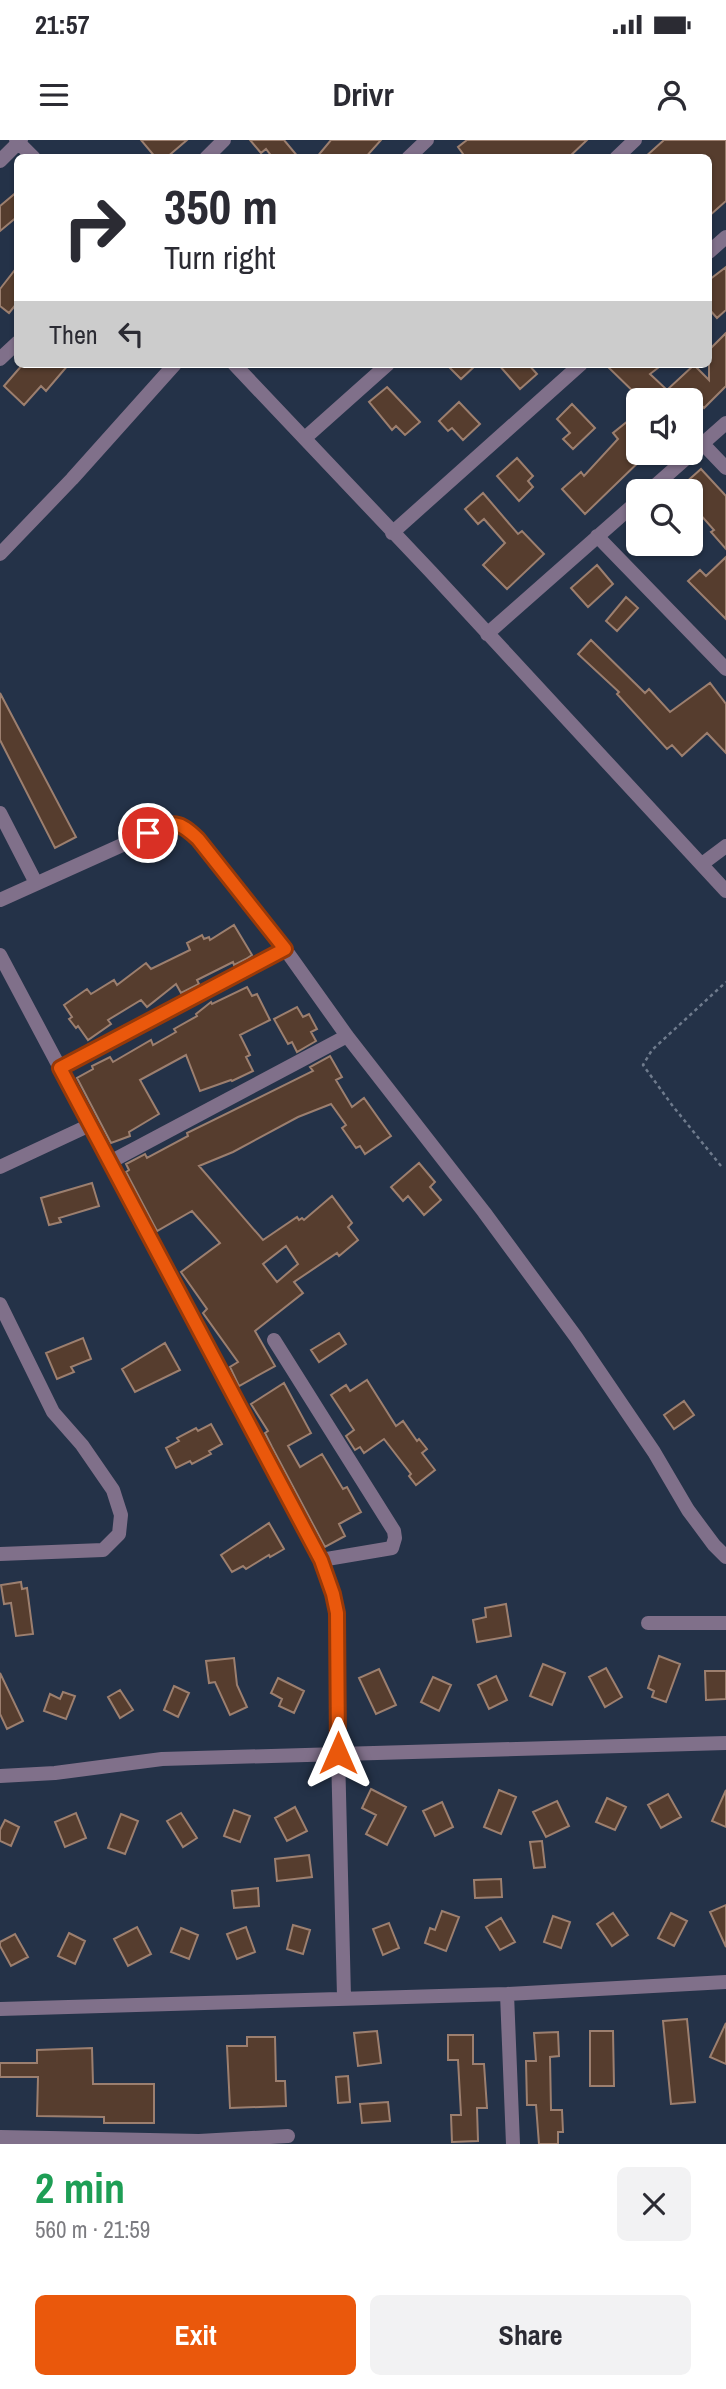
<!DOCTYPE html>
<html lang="en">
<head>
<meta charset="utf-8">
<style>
	body { margin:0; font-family:"Archivo Narrow",sans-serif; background:#f2f2f3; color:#2b2b33; height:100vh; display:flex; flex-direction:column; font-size:26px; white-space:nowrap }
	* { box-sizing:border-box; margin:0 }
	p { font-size:23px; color:#7c7c81 }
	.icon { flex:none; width:38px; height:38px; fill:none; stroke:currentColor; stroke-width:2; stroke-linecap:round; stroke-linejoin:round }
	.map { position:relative; height:2004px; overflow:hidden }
	.sheet { display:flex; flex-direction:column; background:#fff; flex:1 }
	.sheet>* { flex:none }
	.banner { position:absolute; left:14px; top:14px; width:698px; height:214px; border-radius:10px; box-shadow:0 2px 5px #0004; background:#fff; color:#2b2b33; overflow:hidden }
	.buttons { position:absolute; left:626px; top:248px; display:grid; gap:14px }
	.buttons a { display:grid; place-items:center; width:77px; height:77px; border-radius:10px; background:#fff; box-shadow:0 2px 5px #0004; font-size:35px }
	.pin { position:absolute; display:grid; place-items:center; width:60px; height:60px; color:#fff; margin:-30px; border:4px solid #fff; border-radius:50%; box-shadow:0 2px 7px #0007 }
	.me { position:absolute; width:77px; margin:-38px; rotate:0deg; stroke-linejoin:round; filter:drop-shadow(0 0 5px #0008) }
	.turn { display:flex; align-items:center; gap:24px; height:147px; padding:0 35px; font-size:32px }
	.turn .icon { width:91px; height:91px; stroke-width:2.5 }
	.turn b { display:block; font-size:49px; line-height:60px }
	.then { display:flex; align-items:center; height:66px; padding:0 35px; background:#0003; gap:14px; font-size:26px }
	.round { display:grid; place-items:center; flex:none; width:74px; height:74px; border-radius:10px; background:#f2f2f3 }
	.summary { display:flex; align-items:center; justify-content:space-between; height:119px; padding:0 35px }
	h1 { font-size:42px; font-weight:700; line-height:52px; color:#1e9e55 }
	.action { display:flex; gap:14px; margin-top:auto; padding:14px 35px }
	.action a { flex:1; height:80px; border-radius:10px; background:#ea580c; color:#fff; font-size:28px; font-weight:700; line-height:80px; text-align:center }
	.action a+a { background:#f2f2f3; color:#2b2b33 }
	.status { display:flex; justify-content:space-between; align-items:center; height:49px; padding:0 35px; background:#fff; direction:ltr }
	.status svg { height:19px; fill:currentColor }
	header { display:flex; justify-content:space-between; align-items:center; height:91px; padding:0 35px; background:#fff; font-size:32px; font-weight:700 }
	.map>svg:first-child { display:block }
</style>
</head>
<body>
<div class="status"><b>21:57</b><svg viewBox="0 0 49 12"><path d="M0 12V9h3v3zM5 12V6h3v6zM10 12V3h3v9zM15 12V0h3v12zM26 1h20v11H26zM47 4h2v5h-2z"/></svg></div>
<header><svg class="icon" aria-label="menu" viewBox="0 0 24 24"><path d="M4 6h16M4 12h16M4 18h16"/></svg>Drivr<svg class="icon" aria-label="person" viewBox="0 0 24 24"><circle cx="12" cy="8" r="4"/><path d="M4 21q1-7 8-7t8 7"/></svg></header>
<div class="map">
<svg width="726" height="2004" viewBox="0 0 726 2004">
	<rect width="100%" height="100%" fill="#243248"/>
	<path fill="#563d2e" stroke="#9c7f6f" stroke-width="2" fill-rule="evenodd" d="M141 0H187L166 18H156Z
		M250 0H284L299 18H273L266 9 261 13Z
		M331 0H381L365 18H316Z
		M467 0H587L568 18H466L458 7Z
		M664 0H726V61L709 76V18H644Z
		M18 51V76L0 91V66Z
		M18 126V162L9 173 0 166V149Z
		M726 127V170L717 178 709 169V140Z
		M726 193V246L704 268 697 261H643L605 224H663L650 234 667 250 694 225 709 240V210Z
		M23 224H69L46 251 41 246 24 265 4 246Z
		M446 224H477L461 239Z
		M498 224H528L537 234 520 249Z
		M387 247 420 282 405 295 396 286 392 290 369 262Z
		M459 262 480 284 463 300 452 288 448 291 439 281Z
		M572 264 595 288 573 309 563 299 570 293 557 279Z
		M633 277 639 284V313H648L585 374 562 349 581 332 584 336 618 299 613 293Z
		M517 318 533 336 528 341 533 347 519 361 497 336Z
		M701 329 726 356V409L711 392 714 390 691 364V352L684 344Z
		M483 353 518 394 522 391 544 414 507 449 483 425 505 403 484 379 478 384 465 369Z
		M726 417V479L688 441 700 430 706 436Z
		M597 425 613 444 588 467 571 448Z
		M626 457 638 468 617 491 606 481Z
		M591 500 645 553 649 549 670 572 710 543 726 564V613L707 593 682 616 672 605 667 609 617 554 619 552 578 514Z
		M0 553 76 697 55 708 0 600Z
		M234 785 252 815 246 819 234 825 233 822 197 840 199 844 181 853 176 844 147 867 141 860 108 880 111 884 88 900 78 886 76 888 69 879 72 877 64 865 87 849 91 854 114 840 117 845 146 823 151 829 190 810 187 803 202 795 204 799 209 797 210 800Z
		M247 847 252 856 257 854 270 880 240 895 250 915 246 917 253 931 232 941 231 940 200 951 186 915 140 940 159 974 129 992 130 996 111 1003 77 938 93 929 92 926 110 917 113 922 151 900 153 905 176 892 174 889 197 876 196 874 211 862 212 864Z
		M297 867 303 877 309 874 317 889 311 892 316 901 297 912 292 902 288 904 274 879Z
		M330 916 342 937 336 940 352 967 364 958 391 996 365 1014 360 1006 356 1008 342 988 346 985 331 964 298 977 233 1012 199 1026 263 1100 297 1077 299 1080 302 1078 304 1080 332 1056 352 1083 348 1087 358 1100 339 1116 337 1113 294 1142 303 1153 255 1191 275 1226 239 1246 230 1227 238 1222 203 1173 207 1169 181 1132 220 1103 192 1071 157 1091 126 1032 129 1030 126 1024 145 1014 147 1018 188 996 187 993 313 931 310 927ZM286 1106 298 1124 277 1142 263 1124Z
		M419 1023 435 1042 430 1047 441 1060 424 1075 408 1056 403 1061 391 1047Z
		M92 1043 99 1066 59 1078 61 1082 49 1085 41 1058Z
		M339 1193 346 1204 319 1222 311 1210Z
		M83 1198 91 1219 71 1227 74 1232 57 1239 46 1213Z
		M165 1203 180 1230 135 1252 122 1229Z
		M367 1240 396 1286 403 1281 417 1301 419 1299 427 1309 422 1313 435 1330 416 1345 409 1336 411 1334 384 1299 364 1313 360 1307 355 1310 346 1296 354 1290 331 1255 346 1245 350 1251Z
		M284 1243 311 1293 288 1306 300 1327 322 1314 343 1349 347 1347 361 1372 339 1384 345 1396 325 1407 272 1307 265 1293 268 1291 251 1264Z
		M684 1261 694 1275 674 1289 664 1275Z
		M211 1284 222 1304 209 1311 211 1314 192 1324 190 1321 176 1328 166 1308 179 1301 177 1298 196 1288 198 1291Z
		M269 1383 284 1409 270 1417 269 1415 246 1429 243 1426 232 1432 221 1415Z
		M21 1442 22 1449 27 1448 33 1494 16 1496 11 1463 4 1464 1 1445Z
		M506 1464 511 1496 477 1502 473 1480 486 1477 485 1468Z
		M659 1516 680 1524 666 1562 652 1557 654 1551 648 1548Z
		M234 1518 237 1545 247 1567 230 1575 215 1542 209 1543 206 1521Z
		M543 1524 565 1533 552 1565 530 1556Z
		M606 1528 622 1557 605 1567 589 1537Z
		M379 1529 396 1565 376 1574 359 1538Z
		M705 1531H726V1559L706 1560Z
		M0 1533 23 1581 7 1589 0 1574Z
		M496 1536 507 1560 489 1569 478 1545Z
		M433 1537 451 1545 439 1571 421 1562Z
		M278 1538 304 1551 294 1573 279 1566 282 1559 271 1553Z
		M174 1546 189 1553 178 1577 164 1570Z
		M120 1550 133 1570 120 1578 108 1557Z
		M63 1552 75 1556 66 1579 44 1571 50 1554 60 1559Z
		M371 1649 406 1667 387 1705 366 1694 376 1675 362 1668Z
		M499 1650 516 1657 501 1694 484 1687Z
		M726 1650V1687L712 1681Z
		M668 1654 681 1677 661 1688 648 1665Z
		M607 1658 626 1667 615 1690 596 1682Z
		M557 1661 569 1686 546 1697 533 1672Z
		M442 1662 453 1687 435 1696 423 1671Z
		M295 1667 307 1691 287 1701 275 1678Z
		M234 1670 250 1676 240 1702 224 1696Z
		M76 1673 86 1698 65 1707 55 1682Z
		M181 1673 197 1698 183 1707 167 1681Z
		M121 1674 138 1681 125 1714 108 1708Z
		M5 1680 19 1687 11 1706 0 1701V1690Z
		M542 1701 545 1727 534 1728 530 1702Z
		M309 1715 312 1737 277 1741 275 1719Z
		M501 1739 502 1757 475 1758 474 1740Z
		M258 1748 259 1766 234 1768 232 1751Z
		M726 1765V1807L710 1772Z
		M442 1771 459 1777 446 1811 425 1803 430 1788 435 1790Z
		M613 1773 628 1795 612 1806 597 1784Z
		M671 1773 687 1781 674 1806 658 1798Z
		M553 1776 570 1782 561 1808 544 1802Z
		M501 1778 515 1802 500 1810 486 1787Z
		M389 1783 399 1808 383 1815 373 1789Z
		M293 1785 310 1790 303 1814 287 1809Z
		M137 1787 151 1814 128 1826 114 1799Z
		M246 1787 255 1812 237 1819 227 1794Z
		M181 1788 198 1795 189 1819 171 1812Z
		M69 1793 85 1801 75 1824 58 1816Z
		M15 1794 28 1817 11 1826 0 1806V1802Z
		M687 1879 695 1962 671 1964 663 1881Z
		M726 1883V1924L710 1917Z
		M377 1891 381 1923 358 1926 354 1893Z
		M590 1891H613L614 1946H590Z
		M558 1892 559 1916 550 1917 551 1970H562L563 1992H558V2004H539L536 1965H527L526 1921H536L534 1893Z
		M448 1895H473V1924H484L487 1968H477L478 2001 452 2002 451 1975H461L458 1920H448Z
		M247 1897H275L276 1941H285L286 1966 230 1968 227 1906H247Z
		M92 1908 93 1944H154V1983H104V1977L37 1976 38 1937H0V1923H37V1910Z
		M348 1936 350 1962 338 1963 336 1937Z
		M388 1962 390 1981 362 1983 360 1964Z"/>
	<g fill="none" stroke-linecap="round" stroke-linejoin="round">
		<path stroke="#6f7b8d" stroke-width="2.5" stroke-dasharray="3.5 3.5" stroke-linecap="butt" d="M721 1026 672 965 643 925 652 910 726 842"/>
		<path stroke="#80708a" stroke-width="14" d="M16 0 34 18
			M206 18 224 0
			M408 18 427 0
			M616 18 635 0
			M0 21 21 0
			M709 112 726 97
			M0 219 18 202
			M234 224 431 432 726 751
			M305 298 388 224
			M703 304 726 328
			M648 352 726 283
			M392 393 581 224
			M597 396 726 529
			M0 414 72 339 175 224
			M487 494 639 360
			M0 673 36 743
			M702 724 726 706
			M0 760 171 683 185 687 198 699 285 809 347 896 484 1072 576 1197 654 1312 688 1370 714 1405 726 1417
			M0 815 321 1420 333 1454 338 1494V1613L344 1857
			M60 928 285 809
			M110 1022 347 896
			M0 1027 90 985
			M0 1164 53 1272 82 1305 113 1350 121 1375 119 1394 103 1410 0 1414
			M274 1200 394 1391 395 1398 392 1408 321 1420
			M648 1483H726
			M0 1636 55 1633 162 1619 726 1603
			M507 1854 513 2004
			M0 1869 507 1854 726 1842
			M0 1997 199 2001 288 1996"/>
	</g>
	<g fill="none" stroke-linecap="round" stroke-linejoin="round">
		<defs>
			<path id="route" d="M148 693C174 682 177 679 198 699L285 809 60 928 321 1420 333 1454 337 1473 338 1613"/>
		</defs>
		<use href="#route" stroke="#983908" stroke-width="18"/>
		<use href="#route" stroke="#ea580c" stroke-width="12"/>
	</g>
</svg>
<div class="buttons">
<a><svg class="icon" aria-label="sound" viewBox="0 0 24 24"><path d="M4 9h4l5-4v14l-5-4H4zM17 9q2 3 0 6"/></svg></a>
<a><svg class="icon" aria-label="search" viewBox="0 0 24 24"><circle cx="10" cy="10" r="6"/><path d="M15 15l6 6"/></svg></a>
</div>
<div class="pin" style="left:148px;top:693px;background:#d93025"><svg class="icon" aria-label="arrive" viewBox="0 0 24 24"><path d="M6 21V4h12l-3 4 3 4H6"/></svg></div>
<svg class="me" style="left:338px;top:1613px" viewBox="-20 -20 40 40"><path d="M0-17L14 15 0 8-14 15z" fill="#ea580c" stroke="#fff" stroke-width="4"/></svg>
<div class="banner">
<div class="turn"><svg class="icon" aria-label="right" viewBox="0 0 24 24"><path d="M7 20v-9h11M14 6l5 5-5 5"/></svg><div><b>350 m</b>Turn right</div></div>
<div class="then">Then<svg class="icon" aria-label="left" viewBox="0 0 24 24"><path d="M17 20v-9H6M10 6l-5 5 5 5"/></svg></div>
</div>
</div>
<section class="sheet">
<div class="summary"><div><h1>2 min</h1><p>560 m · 21:59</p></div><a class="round"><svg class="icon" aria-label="close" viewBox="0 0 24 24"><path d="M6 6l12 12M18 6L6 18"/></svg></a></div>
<div class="action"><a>Exit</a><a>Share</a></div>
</section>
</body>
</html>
